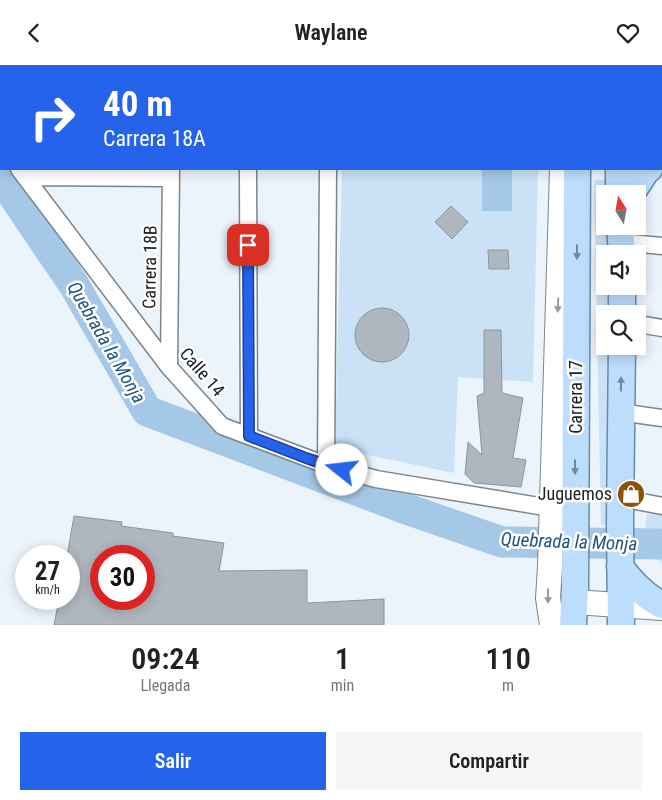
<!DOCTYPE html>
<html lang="es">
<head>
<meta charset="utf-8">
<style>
	body { margin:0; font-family:"Roboto Condensed",sans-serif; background:#f6f6f6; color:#222; height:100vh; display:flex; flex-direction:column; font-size:19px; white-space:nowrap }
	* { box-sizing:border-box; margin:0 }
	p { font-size:16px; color:#767676 }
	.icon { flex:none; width:28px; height:28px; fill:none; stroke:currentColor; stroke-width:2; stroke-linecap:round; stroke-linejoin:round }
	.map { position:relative; height:560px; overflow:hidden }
	.sheet { display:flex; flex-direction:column; background:#fff; flex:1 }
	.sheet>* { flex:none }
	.banner { position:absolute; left:0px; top:0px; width:662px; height:105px; box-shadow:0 2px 12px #0003; background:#2563eb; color:#fff; overflow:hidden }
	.needle { width:32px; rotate:349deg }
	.fabs { position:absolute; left:596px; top:120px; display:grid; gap:10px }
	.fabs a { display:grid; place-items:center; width:50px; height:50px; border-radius:0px; background:#fff; box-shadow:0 2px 12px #0003; font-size:25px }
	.speed { position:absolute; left:15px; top:480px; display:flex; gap:10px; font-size:25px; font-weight:700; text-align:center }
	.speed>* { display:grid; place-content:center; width:65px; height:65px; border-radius:50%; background:#fff; box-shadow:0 2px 12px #0003; line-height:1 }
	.speed small { font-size:12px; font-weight:400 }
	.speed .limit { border:8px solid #d22; background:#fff; color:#111 }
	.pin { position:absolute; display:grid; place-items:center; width:42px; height:42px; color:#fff; margin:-21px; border-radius:10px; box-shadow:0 2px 8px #0006 }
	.me { position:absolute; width:55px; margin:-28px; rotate:286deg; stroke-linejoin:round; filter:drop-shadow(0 0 4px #0008) }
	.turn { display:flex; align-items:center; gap:18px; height:105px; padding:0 20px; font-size:22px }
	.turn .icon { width:65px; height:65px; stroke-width:2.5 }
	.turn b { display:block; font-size:35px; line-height:42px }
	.eta { display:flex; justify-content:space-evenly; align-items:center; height:85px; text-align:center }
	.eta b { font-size:30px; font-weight:600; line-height:35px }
	.button { display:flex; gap:10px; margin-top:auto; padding:10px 20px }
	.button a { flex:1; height:58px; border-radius:0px; background:#2563eb; color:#fff; font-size:20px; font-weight:600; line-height:58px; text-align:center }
	.button a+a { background:#f6f6f6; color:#222 }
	header { display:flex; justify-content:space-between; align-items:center; height:65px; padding:0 20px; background:#fff; font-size:22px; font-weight:600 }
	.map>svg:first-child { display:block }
</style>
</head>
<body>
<header><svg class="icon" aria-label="back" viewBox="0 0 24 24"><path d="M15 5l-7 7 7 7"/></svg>Waylane<svg class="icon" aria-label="heart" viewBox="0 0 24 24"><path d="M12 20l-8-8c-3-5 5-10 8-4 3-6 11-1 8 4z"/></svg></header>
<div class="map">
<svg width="662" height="560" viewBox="0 0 662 560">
	<rect width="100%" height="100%" fill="#ebf3fb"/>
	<path fill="#cbe1f5" d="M342 104H538L533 317 458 312 454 408 335 383Z
		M594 115H607V129H605V161H608V189H605V221H608V249H605V281H609L610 460H601Z
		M647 449 662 450V498L649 488 644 470Z"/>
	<path fill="#a5c8e7" d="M482 104H512V146H482Z"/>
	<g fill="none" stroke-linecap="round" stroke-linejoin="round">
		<path stroke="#a5c8e7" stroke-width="31" d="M0 111 74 220 147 346 401 442 502 477 662 479"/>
	</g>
	<path fill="#afb7be" stroke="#8e959c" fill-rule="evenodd" d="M451 141 468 157 452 174 435 157Z
		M488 185H508L509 204H489Z
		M355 270a27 27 0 1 1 54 0a27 27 0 1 1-54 0Z
		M484 265H501L502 328 523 333 513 393 526 395 521 422 474 418 465 409 468 377 482 390 477 331 484 328Z
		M74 451 122 457 121 461 173 468V471L224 478 219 506 307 505V538L384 534V560H54L59 534H69V491H67ZM101 491H144V534H101Z"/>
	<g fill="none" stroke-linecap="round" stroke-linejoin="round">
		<defs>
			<path id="street" d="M173 0V1
				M421 0 427 1
				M248 1V0
				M328 1V0
				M661 42H662
				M0 44H1
				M661 76H662
				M0 77 1 79
				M19 104 169 302 222 361 326 400 376 414 551 443
				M248 104 249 371
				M25 112 171 113
				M621 177 662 181
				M638 259 662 263
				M169 302 171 104
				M620 347 662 353
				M326 400 328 104
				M621 433 662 441"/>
			<path id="secondary" d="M550 1 551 0
				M575 537 662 543
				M552 560 548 533 550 502 562 104"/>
			<path id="primary" d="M622 0 623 1
				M572 1V0
				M619 104V129
				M631 129 646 106 649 104
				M620 161 622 189
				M622 221V249
				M620 502C632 518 644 531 662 540
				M573 560 575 523 577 104
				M621 560 620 456 622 281"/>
		</defs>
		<use href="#street" stroke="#7d858b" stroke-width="19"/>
		<use href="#secondary" stroke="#7d858b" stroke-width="26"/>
		<use href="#primary" stroke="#668cac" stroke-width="29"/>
		<use href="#street" stroke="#fff" stroke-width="16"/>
		<use href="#secondary" stroke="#fff" stroke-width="24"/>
		<use href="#primary" stroke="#bcddfb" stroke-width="26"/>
	</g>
	<defs><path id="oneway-solid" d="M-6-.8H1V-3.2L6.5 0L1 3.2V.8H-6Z" transform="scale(1.25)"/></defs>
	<g fill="#748798">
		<use href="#oneway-solid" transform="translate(577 187) rotate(90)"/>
		<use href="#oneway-solid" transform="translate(621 319) rotate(-89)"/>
		<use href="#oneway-solid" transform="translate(575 402) rotate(90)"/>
	</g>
	<g fill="#98999b">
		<use href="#oneway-solid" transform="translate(558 240) rotate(92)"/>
		<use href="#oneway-solid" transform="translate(548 531) rotate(89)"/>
	</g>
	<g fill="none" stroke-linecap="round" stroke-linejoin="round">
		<defs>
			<path id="route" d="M248 180 249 371 306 393 342 405"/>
		</defs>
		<use href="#route" stroke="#184099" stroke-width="12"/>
		<use href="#route" stroke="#2563eb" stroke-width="9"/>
	</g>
	<defs>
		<symbol id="shop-disc" viewBox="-11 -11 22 22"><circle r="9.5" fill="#8a5304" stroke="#fff"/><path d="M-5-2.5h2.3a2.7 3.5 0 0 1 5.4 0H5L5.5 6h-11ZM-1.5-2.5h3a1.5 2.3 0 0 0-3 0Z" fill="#fff"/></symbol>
	</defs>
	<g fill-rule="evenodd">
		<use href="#shop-disc" x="615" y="413" width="32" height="32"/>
	</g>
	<g text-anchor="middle" stroke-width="5" stroke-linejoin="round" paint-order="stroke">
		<g font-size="18" fill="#1b1d20" stroke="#fff">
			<text transform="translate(150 202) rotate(-89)" y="6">Carrera 18B</text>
			<text transform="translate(202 307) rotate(49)" y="6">Calle 14</text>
			<text transform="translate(576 332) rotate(-90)" y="6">Carrera 17</text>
		</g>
		<g font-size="18" fill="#1b1d20" stroke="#fff" text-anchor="end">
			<text x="612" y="435">Juguemos</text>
		</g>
		<g font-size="19" font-style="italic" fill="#21547e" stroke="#fff">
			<text transform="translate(107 277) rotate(60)" y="7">Quebrada la Monja</text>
			<text transform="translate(569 476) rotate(2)" y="7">Quebrada la Monja</text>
		</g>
	</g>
</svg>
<div class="fabs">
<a><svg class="needle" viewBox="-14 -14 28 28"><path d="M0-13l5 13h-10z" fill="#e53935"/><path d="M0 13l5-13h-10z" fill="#767676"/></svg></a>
<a><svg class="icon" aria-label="sound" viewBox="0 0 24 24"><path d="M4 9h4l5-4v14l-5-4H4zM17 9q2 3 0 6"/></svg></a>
<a><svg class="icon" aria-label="search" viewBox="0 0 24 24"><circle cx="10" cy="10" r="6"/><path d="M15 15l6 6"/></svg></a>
</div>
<div class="speed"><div>27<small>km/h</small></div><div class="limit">30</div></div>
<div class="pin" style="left:248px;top:180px;background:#d93025"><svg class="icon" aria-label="arrive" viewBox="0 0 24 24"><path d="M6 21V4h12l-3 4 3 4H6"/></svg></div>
<svg class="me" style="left:342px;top:405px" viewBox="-20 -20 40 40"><circle r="19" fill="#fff"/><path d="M0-13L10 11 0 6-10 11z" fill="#2563eb"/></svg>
<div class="banner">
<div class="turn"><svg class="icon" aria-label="right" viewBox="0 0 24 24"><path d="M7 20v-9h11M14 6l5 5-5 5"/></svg><div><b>40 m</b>Carrera 18A</div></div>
</div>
</div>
<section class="sheet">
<div class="eta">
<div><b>09:24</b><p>Llegada</p></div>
<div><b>1</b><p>min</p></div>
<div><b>110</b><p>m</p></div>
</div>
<div class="button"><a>Salir</a><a>Compartir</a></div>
</section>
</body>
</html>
